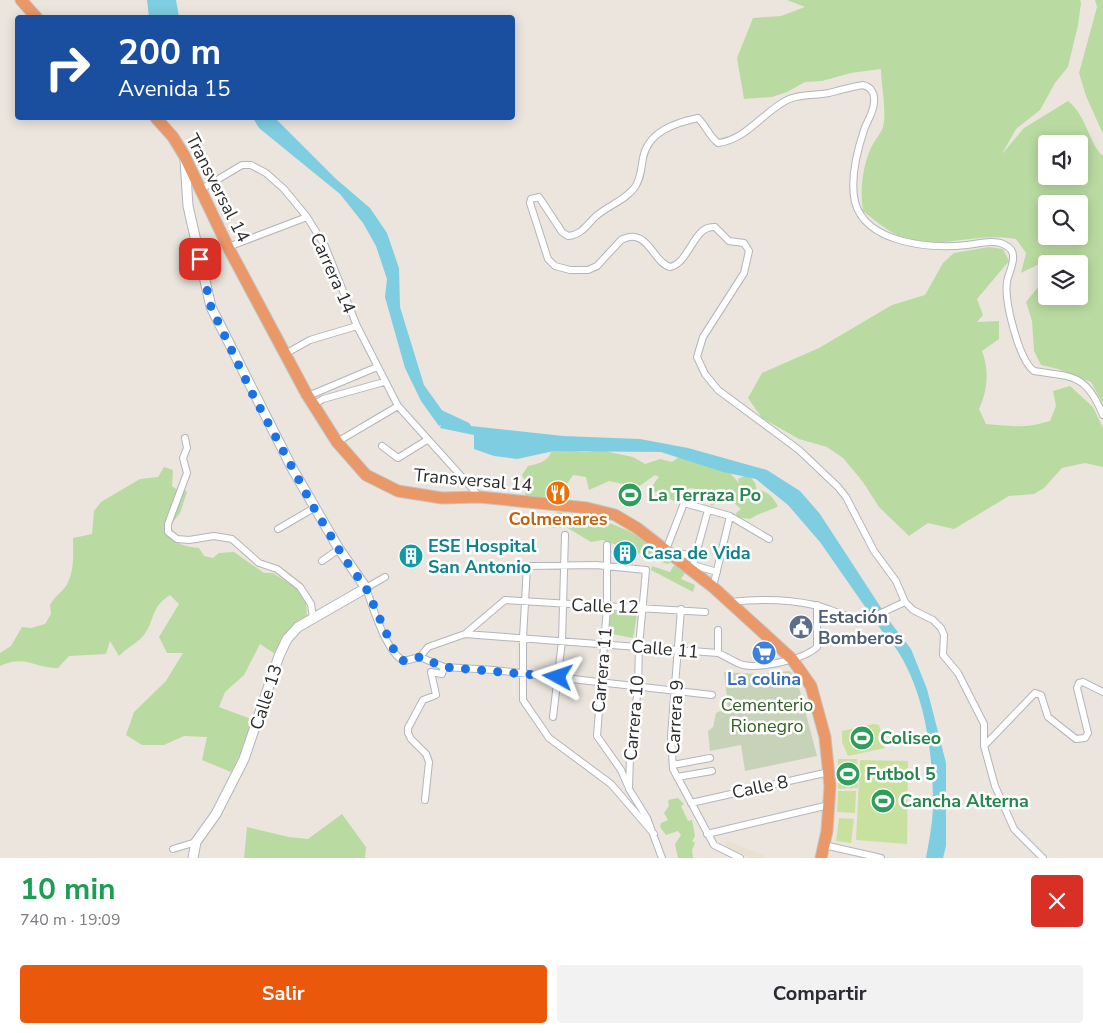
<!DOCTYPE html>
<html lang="es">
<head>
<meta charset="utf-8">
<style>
	body { margin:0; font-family:"Nunito Sans",sans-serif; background:#f2f2f3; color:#2b2b33; height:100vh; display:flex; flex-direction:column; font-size:19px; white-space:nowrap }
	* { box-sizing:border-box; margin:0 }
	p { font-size:16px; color:#7c7c81 }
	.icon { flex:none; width:28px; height:28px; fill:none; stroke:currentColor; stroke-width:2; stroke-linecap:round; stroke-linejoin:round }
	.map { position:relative; height:858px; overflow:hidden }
	.details { display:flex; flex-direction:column; background:#fff; flex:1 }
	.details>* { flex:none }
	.top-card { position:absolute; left:15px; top:15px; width:500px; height:105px; border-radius:5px; box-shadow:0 2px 12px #0003; background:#1a4fa0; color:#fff; overflow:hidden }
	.buttons { position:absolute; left:1038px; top:135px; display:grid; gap:10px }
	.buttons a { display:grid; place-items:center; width:50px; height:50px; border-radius:5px; background:#fff; box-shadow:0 2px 12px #0003; font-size:25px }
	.pin { position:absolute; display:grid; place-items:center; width:42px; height:42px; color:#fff; margin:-21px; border-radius:10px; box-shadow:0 2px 8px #0006 }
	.me { position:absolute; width:55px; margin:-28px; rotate:275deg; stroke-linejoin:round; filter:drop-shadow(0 0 4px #0008) }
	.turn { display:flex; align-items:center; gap:18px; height:105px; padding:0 20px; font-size:22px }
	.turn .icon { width:65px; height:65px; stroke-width:2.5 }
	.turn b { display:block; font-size:35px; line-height:42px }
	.round { display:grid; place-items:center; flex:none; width:52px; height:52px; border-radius:5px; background:#f2f2f3 }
	.overview { display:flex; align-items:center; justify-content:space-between; height:85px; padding:0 20px }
	h1 { font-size:30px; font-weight:700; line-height:38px; color:#1e9e55 }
	.button { display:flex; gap:10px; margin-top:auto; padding:10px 20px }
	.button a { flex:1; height:58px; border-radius:5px; background:#ea580c; color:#fff; font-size:20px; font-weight:700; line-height:58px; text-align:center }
	.button a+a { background:#f2f2f3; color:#2b2b33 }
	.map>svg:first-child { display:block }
</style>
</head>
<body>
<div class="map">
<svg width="1103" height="858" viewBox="0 0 1103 858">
	<rect width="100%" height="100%" fill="#ebe5de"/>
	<path fill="#eae0d0" d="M727 841 765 856 764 858H750L724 848Z"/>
	<path fill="#b9dba1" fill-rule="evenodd" d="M787 0H1080L1081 3 1078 25 1068 67 1055 83 1040 110 1016 129 1002 154 1024 128 1068 101C1087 116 1089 144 1103 156V404L1091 382 1058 369 1041 365 1034 351 1032 321 1026 302 1046 277V296H1079V264H1052L1047 260 1021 273 1026 253 1016 239C982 233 953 245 920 242 898 240 879 224 863 211 860 191 862 170 870 150 873 142 880 135 883 127 887 110 881 86 881 69L851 73 822 81 805 82 787 92 772 97 744 99 737 58 753 18 781 16 805 7ZM1046 144H1079V176H1046ZM1046 204H1079V236H1046Z
		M1095 0H1103V134L1086 96 1079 73 1097 7Z
		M989 247 1003 249 1009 261 977 299 983 315 977 322 999 321V339L982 351C989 369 988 390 979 409L986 424C1014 426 1022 429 1050 421L1056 406 1053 391 1070 386 1093 407 1103 428V467L1085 463 1062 468 1044 488 1034 494 1009 496 954 529 928 523 909 536 879 507 863 482 843 458 827 447 799 439 762 418 748 398 762 373 819 348 892 305 925 295 943 263 954 253Z
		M596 446 607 447 609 452 633 457 645 464 660 459 672 462 683 454 730 473 739 483 738 479 748 474 755 483 757 490C768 491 773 497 778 506 771 511 760 512 750 519L737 517 736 513 741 509 726 496 712 506 699 491 691 488 684 490 674 501 653 491 652 486 659 477 655 475 638 487 609 481 589 490 586 477 573 475 565 487 553 492 547 500 526 501 525 492 530 490 522 475 528 466C537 464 548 462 551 452 564 446 580 454 594 451Z
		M164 467 173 470 172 486 176 489H184L187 492 180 513 168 528 167 535C176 544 186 547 199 548L204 556 213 558 219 553 234 552 264 573H273L298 589 306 599 307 616C290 625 283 637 275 654L260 644 244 675 225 692 219 707 251 719 246 743 231 772 202 760 207 737 184 736 164 745H142L126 735 134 712 166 681 183 653H167L159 637 179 604 170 595C150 608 156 618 144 635 138 643 126 648 119 656L110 641 106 654 69 656 58 668C34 668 26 654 0 666V653L11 646 22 627 31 628 45 624 51 614 50 605C54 597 61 593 66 586 75 571 73 554 73 538L92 534 94 511 101 502 140 479 158 477Z
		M557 512C600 516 641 530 671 563L667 564 603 540 591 542 566 527 546 528Z
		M674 565H681L685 573 681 579 695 585 693 592 651 570 652 566 670 572Z
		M607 610 637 614 633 638 607 633Z
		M678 798 684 804 681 806 688 821 692 820 695 836 692 841 695 843 692 850 693 858H678L675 844 681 835 678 831 666 835 660 827 661 823 668 820 664 813 669 806 668 800Z
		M342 814 366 847 365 858H244L247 827 289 837 308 839Z"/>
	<path fill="#c7d3b8" d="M789 671 796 676 817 756 745 771 741 745 710 751 708 731 713 727 716 713 728 707 724 672 759 674Z"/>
	<path fill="#c9e19e" d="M873 724 879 725 885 748 848 756 842 742V731Z
		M838 759H857L858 788 838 789Z
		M860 760 908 761 907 844 856 840Z
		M838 791H856L855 813 837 812Z
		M839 818 854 819 851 843 836 841Z"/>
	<path fill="#7ecde0" d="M147 0H176L179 17H149Z
		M253 118H275L336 179 370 208 387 233 399 268 400 307 424 385 449 420 462 425 563 436 640 439 688 448 767 470 800 491 820 514 891 623 911 649 927 689 946 763V846L943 858H926C929 841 933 822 933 804 933 747 923 674 882 631L820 542 788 505 756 479 723 472 661 452 554 451 517 459 494 456 474 449V435L440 428 441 425 439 426 421 401 405 368 385 297 387 279 376 246 363 223 340 194 259 128Z
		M623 486 642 494 637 505 618 496Z"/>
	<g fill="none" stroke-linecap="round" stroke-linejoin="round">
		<path stroke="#7ecde0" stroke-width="10" d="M436 413 466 427"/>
		<defs>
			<path id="street" d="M200 190 242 165H251L266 173 284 189 307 217 325 246 357 326 398 406 479 496
				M228 247 307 217
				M285 354 310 340 357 326
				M308 396 377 367
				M313 405 323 399 384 382
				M185 438 187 448 183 458 187 473 168 524V532L177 539 189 540 214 536 232 539 259 563 277 569 300 587 311 604 313 618
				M337 442 398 406
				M382 446 398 458 427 440
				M708 510 693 565 717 572
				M278 529 314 508
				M607 545V607L597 736 621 770 628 786
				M696 557 666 550 684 503 730 516 769 539
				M322 561 339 549
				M385 577 366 588C373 608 386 652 404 661L420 657
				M713 587 730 516
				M730 602C757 599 787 599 814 605 831 608 848 620 866 618 876 617 895 606 905 602
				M681 609 671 736 673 769 714 845 740 858
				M718 630V653
				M465 634 505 600 705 612
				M420 657 428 647 465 634 718 653C726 656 735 663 743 665 760 669 805 659 817 647V605
				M420 657 444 667 494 670 712 695
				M553 717 562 641 565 535
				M985 745 1035 693 1041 695 1048 717 1076 739 1085 738 1088 733 1077 688 1079 683 1083 682 1103 692
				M673 765 710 758
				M677 777 712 771
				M425 800 429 762 426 754 411 739 408 733V728L423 700 436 695 431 672 442 674 444 667
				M691 803 829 772
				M654 834 611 784 549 738 523 700V638L527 566 596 565 646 570 639 646 638 687 630 756 629 789 647 818 662 858
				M707 834 829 805
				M824 845 881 858
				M173 849 196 842
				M1043 858 1014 829 995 786 984 746V724L958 673 943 655 944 635 941 628 933 620 913 610 905 602 896 581 874 551 846 497 838 487 799 450 718 390 705 374 697 357 703 337 744 273 749 251 744 243 729 241 715 227C693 225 690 263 670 267 652 262 648 226 621 240L597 266 588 270H570L555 266 548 259 530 203 531 199 539 197 562 232 568 236C581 235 586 226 595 217 607 206 626 200 635 187 641 178 641 169 643 158 648 132 674 123 698 118 706 126 709 136 718 143 746 140 763 112 787 100 801 93 814 96 829 93 840 90 851 87 863 85 871 87 875 93 874 102 874 112 867 121 864 130 857 151 850 180 855 202 866 244 932 249 967 245 978 244 994 239 1005 245 1009 247 1013 251 1013 256 1014 265 1008 274 1007 282 1004 301 1019 360 1034 371 1074 377 1086 374 1103 415"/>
			<path id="secondary" d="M185 160 188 206 211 307 292 468 339 549 366 588 298 627 287 639 279 656 244 759 216 814 196 842 193 858"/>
			<path id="highway" d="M21 0 37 18
				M156 118 173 137 184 155 228 247 306 393 337 442 366 475 398 491 442 498 480 497 587 508 615 515 637 528 713 587 792 659 811 686 825 737 830 786 827 831 821 858"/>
		</defs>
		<use href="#street" stroke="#b2b5bd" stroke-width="8"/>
		<use href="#secondary" stroke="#b2b5bd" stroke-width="11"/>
		<use href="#highway" stroke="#c4c4c4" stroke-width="13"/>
		<use href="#street" stroke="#fff" stroke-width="6"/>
		<use href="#secondary" stroke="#fff" stroke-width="9"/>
		<use href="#highway" stroke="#eb9869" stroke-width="11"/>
	</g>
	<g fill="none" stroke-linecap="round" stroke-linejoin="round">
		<path stroke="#1a73e8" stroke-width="9" stroke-dasharray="0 16.2" d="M200 259 211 307 252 393 314 508 344 558 366 588 397 657 404 661 420 657 444 667 558 677"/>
	</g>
	<defs>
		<symbol id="restaurant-disc" viewBox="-11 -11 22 22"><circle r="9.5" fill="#e8710a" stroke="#fff"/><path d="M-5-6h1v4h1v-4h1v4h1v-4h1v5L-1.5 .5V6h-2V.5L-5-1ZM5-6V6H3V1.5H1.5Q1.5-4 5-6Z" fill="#fff"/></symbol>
		<symbol id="stadium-disc" viewBox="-11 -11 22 22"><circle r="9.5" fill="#2e9e5b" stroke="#fff"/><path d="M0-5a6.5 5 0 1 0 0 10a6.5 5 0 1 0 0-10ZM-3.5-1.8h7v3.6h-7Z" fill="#fff"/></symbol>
		<symbol id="building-disc" viewBox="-11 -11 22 22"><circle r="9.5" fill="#0f9aa8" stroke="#fff"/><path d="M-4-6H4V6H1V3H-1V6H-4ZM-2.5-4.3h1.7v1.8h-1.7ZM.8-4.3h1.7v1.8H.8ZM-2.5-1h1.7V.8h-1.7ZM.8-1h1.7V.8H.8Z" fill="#fff"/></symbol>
		<symbol id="civic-disc" viewBox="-11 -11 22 22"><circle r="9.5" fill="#5c6f8a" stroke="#fff"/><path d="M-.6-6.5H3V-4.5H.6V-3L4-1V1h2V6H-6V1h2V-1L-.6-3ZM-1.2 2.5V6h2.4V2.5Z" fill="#fff"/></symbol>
		<symbol id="supermarket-disc" viewBox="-11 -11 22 22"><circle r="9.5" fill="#3f7fe0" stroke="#fff"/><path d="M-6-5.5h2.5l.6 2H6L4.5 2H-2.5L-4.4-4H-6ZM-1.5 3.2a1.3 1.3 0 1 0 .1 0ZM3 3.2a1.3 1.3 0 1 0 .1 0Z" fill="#fff"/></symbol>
	</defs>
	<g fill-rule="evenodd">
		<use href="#restaurant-disc" x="544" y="479" width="28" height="28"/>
		<use href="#stadium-disc" x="616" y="481" width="28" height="28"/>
		<use href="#building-disc" x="611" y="539" width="28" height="28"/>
		<use href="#building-disc" x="397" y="542" width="28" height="28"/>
		<use href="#civic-disc" x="787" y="613" width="28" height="28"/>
		<use href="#supermarket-disc" x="750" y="639" width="28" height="28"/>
		<use href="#stadium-disc" x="848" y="724" width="28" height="28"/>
		<use href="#stadium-disc" x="834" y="760" width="28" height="28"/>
		<use href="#stadium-disc" x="869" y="787" width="28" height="28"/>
	</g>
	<g text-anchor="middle" stroke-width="5" stroke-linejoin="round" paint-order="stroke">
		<g font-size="18" fill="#2b2b2b" stroke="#fff">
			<text transform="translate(218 188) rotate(63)" y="6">Transversal 14</text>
			<text transform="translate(333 273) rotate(66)" y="6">Carrera 14</text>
			<text transform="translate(473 480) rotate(5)" y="6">Transversal 14</text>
			<text transform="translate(605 606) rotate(2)" y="6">Calle 12</text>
			<text transform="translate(665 649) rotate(5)" y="6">Calle 11</text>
			<text transform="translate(602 670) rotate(-85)" y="6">Carrera 11</text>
			<text transform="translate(266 697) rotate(-72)" y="6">Calle 13</text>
			<text transform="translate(675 717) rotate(-87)" y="6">Carrera 9</text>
			<text transform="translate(634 718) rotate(-85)" y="6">Carrera 10</text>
			<text transform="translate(760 787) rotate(-12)" y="6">Calle 8</text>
		</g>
		<g font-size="18" font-weight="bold" fill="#27864d" stroke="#fff" text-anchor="start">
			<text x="648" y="501">La Terraza Po</text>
			<text x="880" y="744">Coliseo</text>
			<text x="866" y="780">Futbol 5</text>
			<text x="900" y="807">Cancha Alterna</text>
		</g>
		<g font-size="18" font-weight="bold" fill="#c56008" stroke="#fff">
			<text x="558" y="525">Colmenares</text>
		</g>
		<g font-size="18" font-weight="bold" fill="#0d838f" stroke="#fff" text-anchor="start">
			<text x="428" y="552">ESE Hospital<tspan x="428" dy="21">San Antonio</tspan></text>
			<text x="642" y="559">Casa de Vida</text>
		</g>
		<g font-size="18" font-weight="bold" fill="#4e5e75" stroke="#fff" text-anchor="start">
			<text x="818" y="623">Estación<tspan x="818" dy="21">Bomberos</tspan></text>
		</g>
		<g font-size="18" font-weight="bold" fill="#366cbe" stroke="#fff">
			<text x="764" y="685">La colina</text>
		</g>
		<g font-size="18" fill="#345f23" stroke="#fff">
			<text x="767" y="711">Cementerio<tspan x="767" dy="21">Rionegro</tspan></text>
		</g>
	</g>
</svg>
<div class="buttons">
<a><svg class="icon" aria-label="sound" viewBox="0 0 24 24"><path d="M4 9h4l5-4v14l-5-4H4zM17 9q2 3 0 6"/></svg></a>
<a><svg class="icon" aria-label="search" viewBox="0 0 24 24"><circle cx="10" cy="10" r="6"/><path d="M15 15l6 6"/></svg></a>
<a><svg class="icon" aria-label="layers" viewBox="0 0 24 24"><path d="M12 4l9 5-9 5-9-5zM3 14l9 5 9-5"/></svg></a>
</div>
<div class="pin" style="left:200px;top:259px;background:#d93025"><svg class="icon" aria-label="arrive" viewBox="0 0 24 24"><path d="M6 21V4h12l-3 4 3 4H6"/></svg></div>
<svg class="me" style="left:558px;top:677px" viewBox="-20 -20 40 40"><path d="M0-17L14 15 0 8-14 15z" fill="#1a73e8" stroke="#fff" stroke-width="4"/></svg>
<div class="top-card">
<div class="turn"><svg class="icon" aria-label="right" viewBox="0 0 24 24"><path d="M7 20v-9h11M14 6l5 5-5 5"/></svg><div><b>200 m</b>Avenida 15</div></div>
</div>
</div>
<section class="details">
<div class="overview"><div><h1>10 min</h1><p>740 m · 19:09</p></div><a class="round" style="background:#d93025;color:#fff"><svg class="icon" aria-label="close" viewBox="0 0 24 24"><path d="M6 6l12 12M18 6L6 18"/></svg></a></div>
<div class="button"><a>Salir</a><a>Compartir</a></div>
</section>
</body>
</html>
